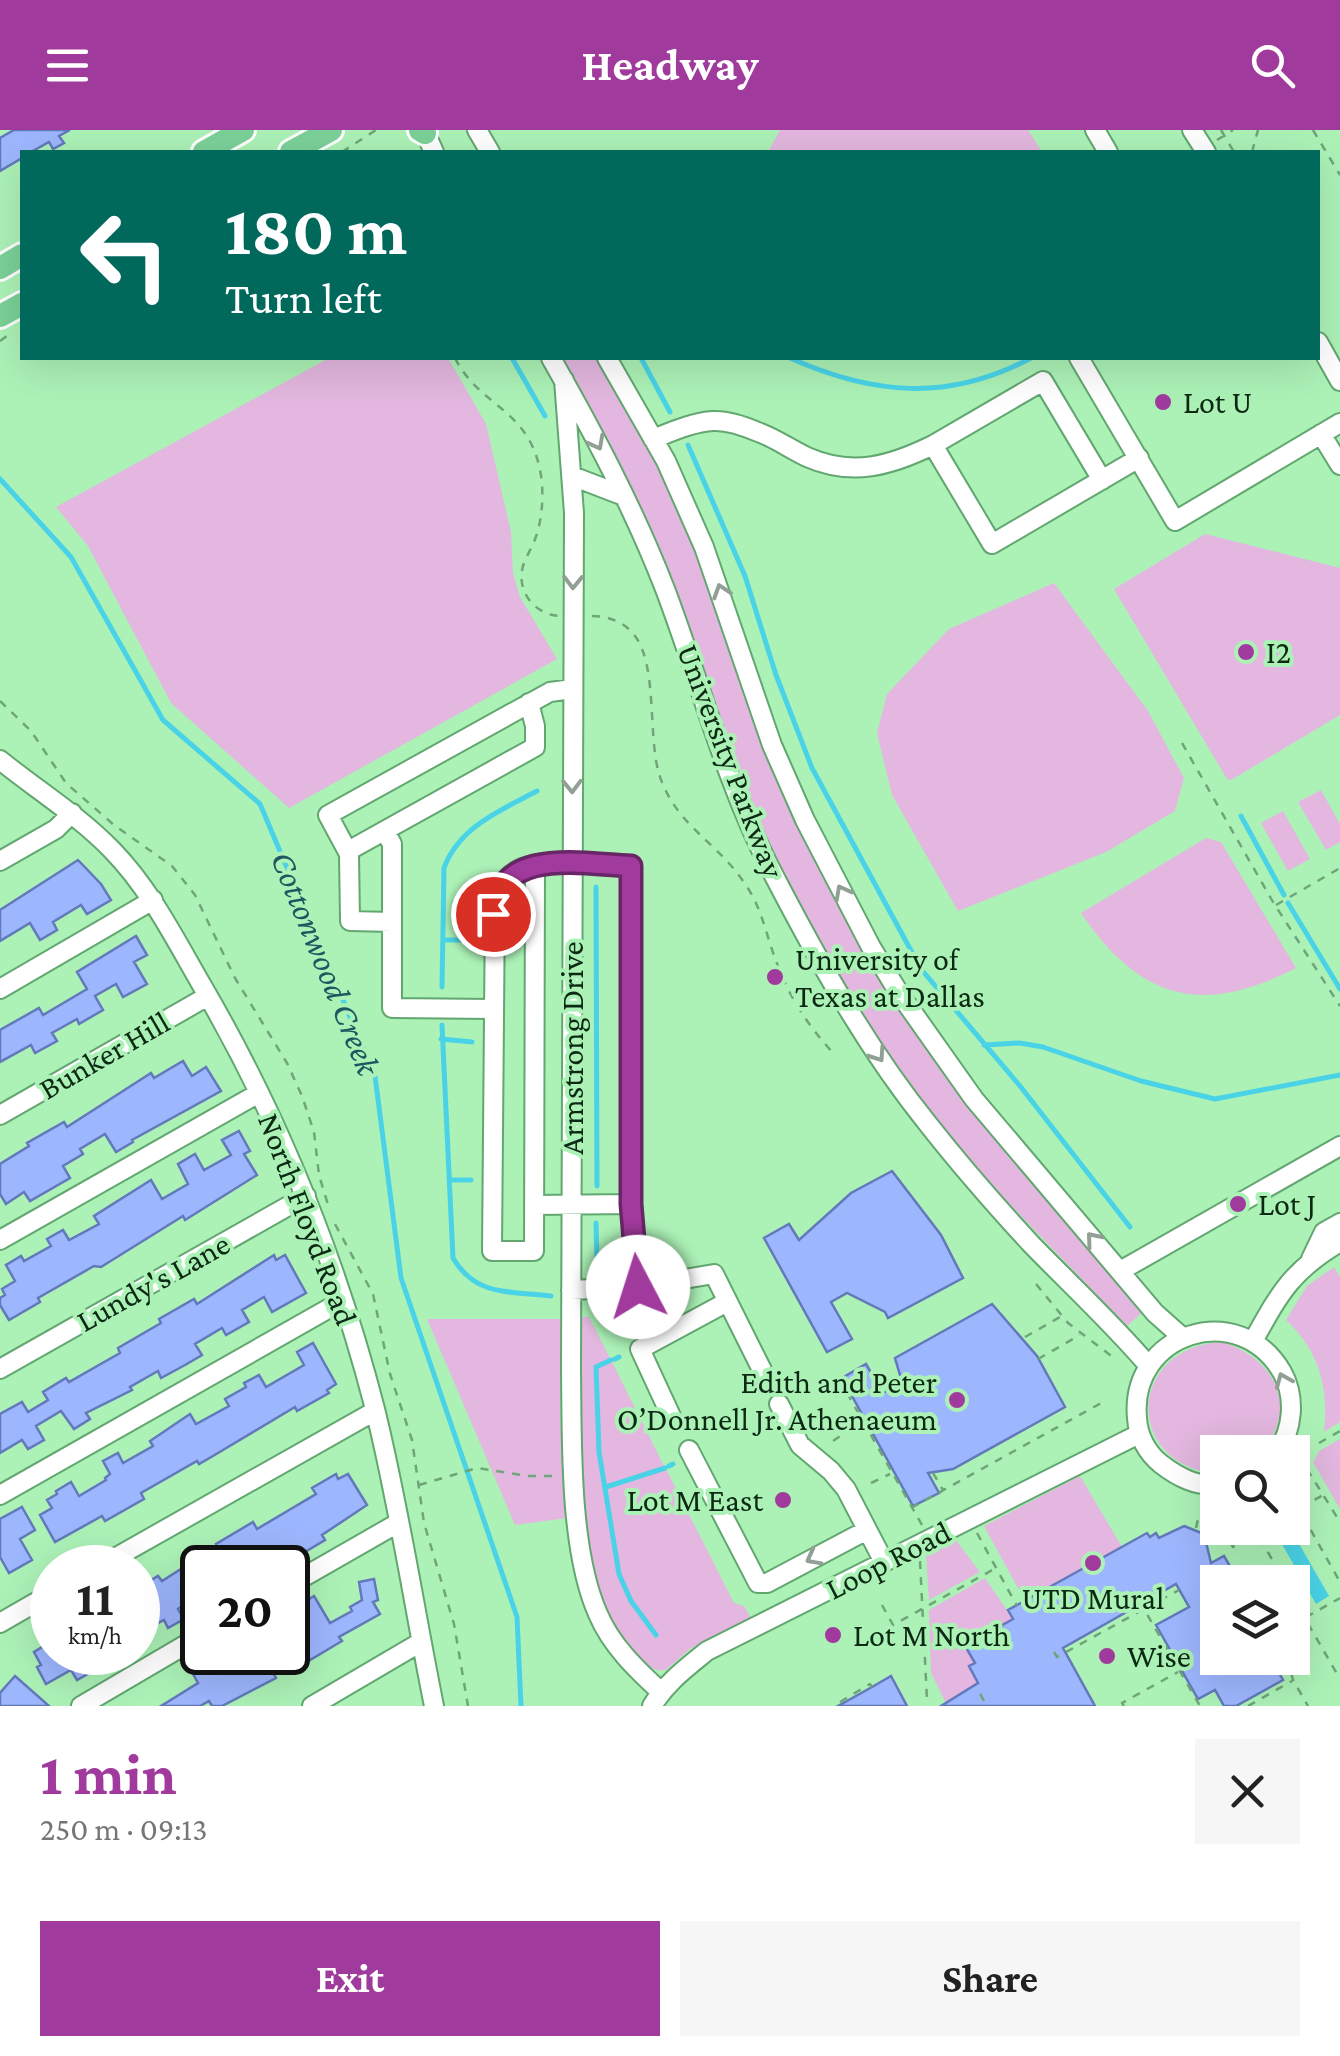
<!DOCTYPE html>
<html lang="en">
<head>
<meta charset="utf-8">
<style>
	body { margin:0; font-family:"Crimson Pro",serif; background:#f6f6f6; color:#222; height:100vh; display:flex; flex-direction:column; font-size:38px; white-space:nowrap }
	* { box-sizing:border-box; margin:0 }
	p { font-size:32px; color:#767676 }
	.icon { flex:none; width:55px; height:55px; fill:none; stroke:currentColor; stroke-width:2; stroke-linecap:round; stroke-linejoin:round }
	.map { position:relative; height:1576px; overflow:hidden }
	.panel { display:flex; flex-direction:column; background:#fff; flex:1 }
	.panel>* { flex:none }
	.top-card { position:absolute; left:20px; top:20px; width:1300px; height:210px; border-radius:0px; box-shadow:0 10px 40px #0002; background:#00695c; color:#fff; overflow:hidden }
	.controls { position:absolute; left:1200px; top:1305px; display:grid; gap:20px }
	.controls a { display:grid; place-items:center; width:110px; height:110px; border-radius:0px; background:#fff; box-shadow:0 10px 40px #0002; font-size:50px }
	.speed { position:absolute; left:30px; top:1415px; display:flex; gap:20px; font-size:50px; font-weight:700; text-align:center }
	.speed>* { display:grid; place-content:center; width:130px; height:130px; border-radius:50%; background:#fff; box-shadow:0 10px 40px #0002; line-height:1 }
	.speed small { font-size:25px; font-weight:400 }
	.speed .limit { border:5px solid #111; border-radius:15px; background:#fff; color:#111 }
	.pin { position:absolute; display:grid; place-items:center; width:85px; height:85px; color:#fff; margin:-42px; border:5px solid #fff; border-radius:50%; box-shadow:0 2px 10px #0007 }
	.me { position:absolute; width:110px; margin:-55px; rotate:355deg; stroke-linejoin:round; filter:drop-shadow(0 0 8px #0008) }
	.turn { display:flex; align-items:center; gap:35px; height:210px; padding:0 40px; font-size:45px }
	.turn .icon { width:130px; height:130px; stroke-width:2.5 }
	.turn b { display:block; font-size:70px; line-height:85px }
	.round { display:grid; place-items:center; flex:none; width:105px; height:105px; border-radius:0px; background:#f6f6f6 }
	.summary { display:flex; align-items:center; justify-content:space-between; height:170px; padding:0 40px }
	h1 { font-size:60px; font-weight:700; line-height:75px; color:#a13a9d }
	.button { display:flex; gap:20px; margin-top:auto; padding:20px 40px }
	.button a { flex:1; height:115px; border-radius:0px; background:#a13a9d; color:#fff; font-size:40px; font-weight:700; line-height:115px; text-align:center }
	.button a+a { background:#f6f6f6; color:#222 }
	header { display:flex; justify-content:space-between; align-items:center; height:130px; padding:0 40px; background:#a13a9d; color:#fff; font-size:45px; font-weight:700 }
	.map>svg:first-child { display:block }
</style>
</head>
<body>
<header><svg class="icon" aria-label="menu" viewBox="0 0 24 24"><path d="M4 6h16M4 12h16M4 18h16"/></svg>Headway<svg class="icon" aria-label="search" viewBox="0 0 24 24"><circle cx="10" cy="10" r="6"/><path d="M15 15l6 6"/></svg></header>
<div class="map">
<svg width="1340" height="1576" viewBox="0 0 1340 1576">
	<rect width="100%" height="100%" fill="#acf2b7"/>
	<path fill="#e3b7df" d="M780 0H1028L1042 22H768Z
		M329 228H448L486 294 511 402 513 443 520 467 557 529 289 678 171 573 88 416 56 377Z
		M559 228H598L656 330 709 448 769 626 808 715 891 867 974 982 1145 1180 1127 1196 966 1029 900 943 846 859 772 727Z
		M1205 404 1340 438V585L1231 650 1227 649 1114 459Z
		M1054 453 1148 581 1184 648 1175 681 1106 722 958 781 892 665 877 603 887 564 949 499Z
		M1321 660 1340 694V712L1326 720 1298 672Z
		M1283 681 1310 729 1288 741 1261 693Z
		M1206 708 1221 712 1296 838C1202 886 1141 871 1081 783Z
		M1334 1137 1340 1147V1292L1324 1302C1329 1257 1319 1221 1286 1190L1307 1156Z
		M579 1187H589L610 1228 598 1236 612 1232 664 1336 653 1344 666 1339 734 1473 744 1476 751 1488 690 1519 666 1540C653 1542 649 1536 640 1528 620 1510 603 1482 597 1456 576 1377 581 1270 579 1187Z
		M427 1189H561L560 1289 567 1388 515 1395Z
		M1221 1212C1274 1227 1300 1276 1262 1322H1218L1217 1344C1123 1334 1127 1218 1221 1212Z
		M1340 1309V1379L1313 1332 1319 1321Z
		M1080 1346 1122 1417 1025 1471 984 1396Z
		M955 1409 980 1442 929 1470 926 1424Z
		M985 1448 1013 1489 965 1516 975 1533 969 1536 979 1553 946 1573 931 1543 929 1480Z"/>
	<path fill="#4ad3e7" d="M1278 1398H1290L1329 1466 1316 1474 1274 1400Z"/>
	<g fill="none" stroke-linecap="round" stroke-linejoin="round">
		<path stroke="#4ad3e7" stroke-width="5" d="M512 228 545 286
			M641 228 670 282
			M790 228C873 265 949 272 1031 228
			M688 315 745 446 776 545 812 638 921 839 1020 956 1130 1097
			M0 349 71 427 163 590 260 674 375 946 401 1148 517 1487 521 1576
			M1241 686 1284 765
			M596 757 597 1056
			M1288 773 1340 859
			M443 810H472
			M442 857 444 738C459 697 501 680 537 661
			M442 895 453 1128C476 1167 510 1161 551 1166
			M441 909 472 912
			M984 915 1020 913 1043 917 1141 951 1215 969 1340 945
			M449 1050H471
			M596 1093 597 1132
			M615 1229 619 1227
			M611 1230 596 1237 599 1322 619 1444 631 1471 656 1505
			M669 1336 673 1334
			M606 1357 665 1338"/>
	</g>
	<path fill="#9db7fe" stroke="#6379bc" stroke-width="2.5" d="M14 0H70L59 6 64 13 53 19 49 12 31 22H22V28L0 41V8Z
		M78 730 101 754 111 770 87 784 81 775 53 792 57 800 40 810 30 793 0 811V780Z
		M136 806 147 825 134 832 147 854 123 867 116 854 95 866 103 880 79 894 77 889 52 903 57 911 35 923 31 915 0 932V900L39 878 43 885 87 859 77 842Z
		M183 931 192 946 206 937 221 961 132 1010 133 1012 116 1022 105 1004 80 1019 83 1024 63 1036 70 1048 30 1071 24 1062 6 1074 0 1064V1034L29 1016 27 1013 64 992 67 997 151 943 154 948Z
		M239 1001 250 1021 244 1024 257 1045 185 1090 183 1086 101 1137 94 1136 38 1168 40 1172 9 1190 0 1175V1168L5 1165 2 1159 15 1151 6 1135 21 1126 24 1131 51 1116 47 1109 63 1100 69 1110 99 1094 94 1086 151 1050 162 1069 188 1054 178 1034 195 1024 204 1040 231 1025 222 1010Z
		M892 1041 941 1105 963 1148 888 1188 885 1182 847 1163 831 1172 852 1209 827 1222 764 1108 789 1094 799 1110 851 1063Z
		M274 1125 276 1130 285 1125 306 1163 272 1182 264 1167 242 1180 249 1192 226 1205 222 1198 195 1214 202 1225 185 1235 161 1248 158 1241 130 1257 132 1260 86 1283 90 1289 74 1299 61 1281 36 1296 44 1310 28 1319 22 1310 0 1323V1284L22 1272 28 1282 48 1270 43 1262 66 1248 69 1252 120 1223 118 1218 161 1193 159 1189 194 1169 197 1174Z
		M992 1174 1037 1226 1065 1277 953 1339 928 1343 939 1363 913 1376 842 1248 866 1234 883 1263 902 1252 895 1228Z
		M313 1213 336 1254 327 1260 329 1263 297 1281 295 1277 213 1326 199 1334 197 1331 141 1363 144 1369 105 1391 102 1386 55 1412 40 1385 52 1378 47 1370 57 1364 56 1361 71 1352 79 1366 106 1350 105 1348 110 1344 103 1331 118 1323 123 1333 153 1316 150 1311 190 1284 196 1294 229 1276 225 1269 246 1257 244 1253 259 1245 266 1257 304 1235 297 1222Z
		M336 1344 338 1349 348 1344 367 1375 322 1405 325 1410 278 1438H258L253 1428 236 1438H202V1463L178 1479 184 1489 168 1498 164 1490 143 1501 138 1492V1458L158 1446 162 1451 195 1430 197 1434 219 1420 216 1414 253 1392 257 1399 316 1364 312 1358Z
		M22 1377 35 1400 20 1409 32 1430 9 1443 0 1427V1389Z
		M1184 1396 1204 1404 1211 1433 1224 1426 1239 1452H1218V1528H1271L1283 1550 1236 1576H1224L1215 1560 1198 1569 1156 1495 1189 1477 1176 1454 1063 1518 1095 1576H941L978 1553 969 1536 975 1533 965 1516 1013 1489 1008 1480 1147 1403 1150 1407 1156 1403 1159 1408Z
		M374 1449 378 1470 373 1472 380 1484 339 1507 342 1511 310 1530 296 1508 308 1500 295 1478 314 1466 330 1493 352 1481 350 1477 362 1470 359 1452Z
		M52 1511V1522H83L93 1541 77 1550 71 1540 46 1554 37 1537 41 1535 34 1522Z
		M228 1522 234 1529 245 1522H299L271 1539 276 1548 222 1576H212L209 1571 200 1576H161L198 1553 189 1537 203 1528 208 1535Z
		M15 1546 49 1576H0V1563Z
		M891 1546 907 1576H838L872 1557Z"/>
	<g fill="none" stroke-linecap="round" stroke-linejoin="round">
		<defs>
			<path id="minor" d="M424 0 434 22
				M477 0 490 22
				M1095 0 1108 22
				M1192 0 1206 22
				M1318 212 1340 251
				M551 228C593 302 634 379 665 459 700 551 724 648 769 736 815 825 865 916 928 994 961 1036 996 1076 1032 1115 1071 1155 1112 1193 1148 1235
				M607 228 666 331 704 417 772 615 805 690 871 817 899 863 974 969 1155 1183 1182 1207
				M1079 228 1175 391 1340 293
				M564 250 574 383 571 1239C572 1311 569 1419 598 1484 611 1515 636 1539 661 1562
				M1321 304 1340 335
				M653 309C671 302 693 292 713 291 728 290 744 296 758 302 775 308 790 319 807 327 852 347 890 336 933 315L992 414 1139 328
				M933 315 1043 251 1102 350
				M572 346 624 366
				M0 630C37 660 78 685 112 720 151 760 176 811 204 859 280 990 337 1132 375 1279 399 1376 414 1477 434 1576
				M385 701 392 714V878L493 879
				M348 721 535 617V596L529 573
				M0 731 56 699 72 683
				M535 735 534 1121H492L495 769C501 757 507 745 520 739 546 727 601 735 631 736V1074L637 1157
				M392 792 350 791 349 724 328 685 550 562 572 559
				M0 859 153 770
				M0 985 208 866
				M534 1075 631 1074
				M0 1110 259 963
				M1311 1129 1324 1102 1340 1093
				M1120 1141 1340 1016
				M571 1160 637 1157 714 1144 762 1240
				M1253 1211C1280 1163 1291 1141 1340 1112
				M0 1239 306 1066
				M779 1274 800 1315 831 1341 846 1359 884 1432
				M671 1286 640 1219 727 1172
				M689 1320 758 1453H767L867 1400
				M1218 1354C1196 1357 1178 1347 1161 1334 1147 1323 1138 1306 1137 1288 1129 1203 1239 1168 1282 1242 1296 1267 1293 1300 1277 1322
				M0 1365 342 1171
				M97 1438 375 1281
				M288 1456 398 1393
				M0 1493 52 1463
				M81 1576 202 1505
				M312 1576 421 1512
				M652 1576C666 1553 686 1538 707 1521L1139 1304"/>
			<path id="major" d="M420 0 425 3
				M204 22 243 0
				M291 22 331 0
				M0 138 22 125
				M0 186 22 174"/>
		</defs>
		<use href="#minor" stroke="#62a670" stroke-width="22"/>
		<use href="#major" stroke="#fff" stroke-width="28"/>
		<path stroke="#6fa578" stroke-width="2.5" stroke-dasharray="8 8" stroke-linecap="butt" d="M1221 0 1234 22
			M1313 0 1340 45
			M1217 10 1233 0
			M342 22 376 0
			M1252 22 1258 0
			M0 211 11 203
			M455 228C481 280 534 278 542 353 543 369 542 385 538 400 535 413 527 424 523 436 516 461 534 484 559 486
			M592 486C610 486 627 493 637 509 657 540 648 606 659 644 676 696 715 710 743 751 761 775 765 801 775 828 788 866 808 896 835 925
			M0 571 31 601 66 653 114 695 172 736 195 765 235 848 287 933 302 966 314 1002 319 1045 329 1078
			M1182 613 1273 772 1340 876
			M1276 775 1340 738
			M335 1094 373 1164 390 1244 412 1310 424 1393 454 1494 468 1576
			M1036 1154 1068 1193 1114 1228
			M1025 1207 1060 1187
			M1038 1229 1080 1205
			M847 1263 922 1395
			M833 1311 865 1289
			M1319 1313 1340 1301
			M1307 1339 1340 1392
			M933 1343 943 1360
			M871 1353 890 1344
			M419 1355 477 1338 528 1346H558
			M1292 1367 1299 1379 1323 1365
			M911 1378 1103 1272
			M1292 1383 1299 1379 1340 1452
			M1196 1398 1198 1389
			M1222 1398 1233 1417 1257 1403 1254 1398
			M1266 1398 1257 1403 1285 1452
			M977 1403 1017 1476
			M920 1431 927 1570
			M1292 1466 1340 1549
			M882 1475 893 1495 996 1438
			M1146 1478 1179 1460
			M1292 1495 1340 1468
			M1054 1522 1057 1527 1144 1479 1200 1576
			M1287 1528 1293 1550 1308 1576
			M980 1564 987 1576
			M840 1572 870 1554 872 1557
			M1124 1576 1122 1573 1178 1542
			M1248 1576 1292 1551"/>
		<use href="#minor" stroke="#fff" stroke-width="18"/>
		<use href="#major" stroke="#7bd198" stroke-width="22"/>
	</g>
	<defs><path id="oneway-chevron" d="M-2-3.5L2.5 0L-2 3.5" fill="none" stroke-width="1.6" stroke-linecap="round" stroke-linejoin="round" transform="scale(2.5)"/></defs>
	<g stroke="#929f95">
		<use href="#oneway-chevron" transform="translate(597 313) rotate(62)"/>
		<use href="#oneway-chevron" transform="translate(573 452) rotate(91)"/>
		<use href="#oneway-chevron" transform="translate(721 461) rotate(-108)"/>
		<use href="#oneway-chevron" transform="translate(572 656) rotate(89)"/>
		<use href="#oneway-chevron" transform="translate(842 762) rotate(-118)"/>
		<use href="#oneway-chevron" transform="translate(878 925) rotate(56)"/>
		<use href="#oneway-chevron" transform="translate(1093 1109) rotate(-130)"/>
		<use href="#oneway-chevron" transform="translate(1283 1250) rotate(-113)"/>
		<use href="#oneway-chevron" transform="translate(813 1428) rotate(152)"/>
	</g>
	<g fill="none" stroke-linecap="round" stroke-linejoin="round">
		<defs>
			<path id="route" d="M493 784C501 716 581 734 631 736V1074L638 1157"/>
		</defs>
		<use href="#route" stroke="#692666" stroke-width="25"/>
		<use href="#route" stroke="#a13a9d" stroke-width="18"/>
	</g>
	<g fill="#a13a9d" stroke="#acf2b7" stroke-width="4">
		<circle cx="1163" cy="272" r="10"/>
		<circle cx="1246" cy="522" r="10"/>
		<circle cx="775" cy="847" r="10"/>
		<circle cx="1238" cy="1074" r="10"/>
		<circle cx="957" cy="1270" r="10"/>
		<circle cx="783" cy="1370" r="10"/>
		<circle cx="1093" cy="1433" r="10"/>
		<circle cx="833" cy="1505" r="10"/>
		<circle cx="1107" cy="1526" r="10"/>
	</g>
	<g text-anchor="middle" stroke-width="8" stroke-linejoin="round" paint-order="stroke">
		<g font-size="32" fill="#0c2913" stroke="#acf2b7" text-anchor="start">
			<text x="1183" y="283">Lot U</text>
			<text x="1266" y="533">I2</text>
			<text x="795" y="840">University of<tspan x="795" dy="37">Texas at Dallas</tspan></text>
			<text x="1258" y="1085">Lot J</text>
			<text x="937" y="1263" text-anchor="end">Edith and Peter<tspan x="937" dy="37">O’Donnell Jr. Athenaeum</tspan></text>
			<text x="763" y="1381" text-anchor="end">Lot M East</text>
			<text x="1093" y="1479" text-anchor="middle">UTD Mural</text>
			<text x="853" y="1516">Lot M North</text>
			<text x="1127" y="1537">Wise</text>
		</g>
		<g font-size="32" fill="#0c2913" stroke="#acf2b7">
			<text transform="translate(731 631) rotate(69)" y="11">University Parkway</text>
			<text transform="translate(572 918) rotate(-90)" y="11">Armstrong Drive</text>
			<text transform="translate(104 925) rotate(-30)" y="11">Bunker Hill</text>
			<text transform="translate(308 1089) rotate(69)" y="11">North Floyd Road</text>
			<text transform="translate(153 1152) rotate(-29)" y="11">Lundy's Lane</text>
			<text transform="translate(888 1430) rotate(-27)" y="11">Loop Road</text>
		</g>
		<g font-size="35" font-style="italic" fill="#1f5760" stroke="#acf2b7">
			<text transform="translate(326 833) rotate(68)" y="12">Cottonwood Creek</text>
		</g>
	</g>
</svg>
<div class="controls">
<a><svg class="icon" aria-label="search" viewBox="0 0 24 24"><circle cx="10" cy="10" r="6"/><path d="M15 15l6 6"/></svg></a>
<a><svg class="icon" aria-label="layers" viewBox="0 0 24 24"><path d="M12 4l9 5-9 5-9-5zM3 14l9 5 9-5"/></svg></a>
</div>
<div class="speed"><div>11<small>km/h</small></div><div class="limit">20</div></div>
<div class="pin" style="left:493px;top:784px;background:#d93025"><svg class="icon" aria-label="arrive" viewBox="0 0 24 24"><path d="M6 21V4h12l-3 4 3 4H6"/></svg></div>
<svg class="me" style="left:638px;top:1157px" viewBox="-20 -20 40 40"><circle r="19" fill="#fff"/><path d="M0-13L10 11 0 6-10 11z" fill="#a13a9d"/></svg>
<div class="top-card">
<div class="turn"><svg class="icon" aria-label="left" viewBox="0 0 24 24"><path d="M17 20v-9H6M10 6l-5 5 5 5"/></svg><div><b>180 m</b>Turn left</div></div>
</div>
</div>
<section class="panel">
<div class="summary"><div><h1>1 min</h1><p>250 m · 09:13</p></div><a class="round"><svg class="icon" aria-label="close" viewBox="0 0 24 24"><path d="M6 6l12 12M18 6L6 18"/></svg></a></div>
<div class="button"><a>Exit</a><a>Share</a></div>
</section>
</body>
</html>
